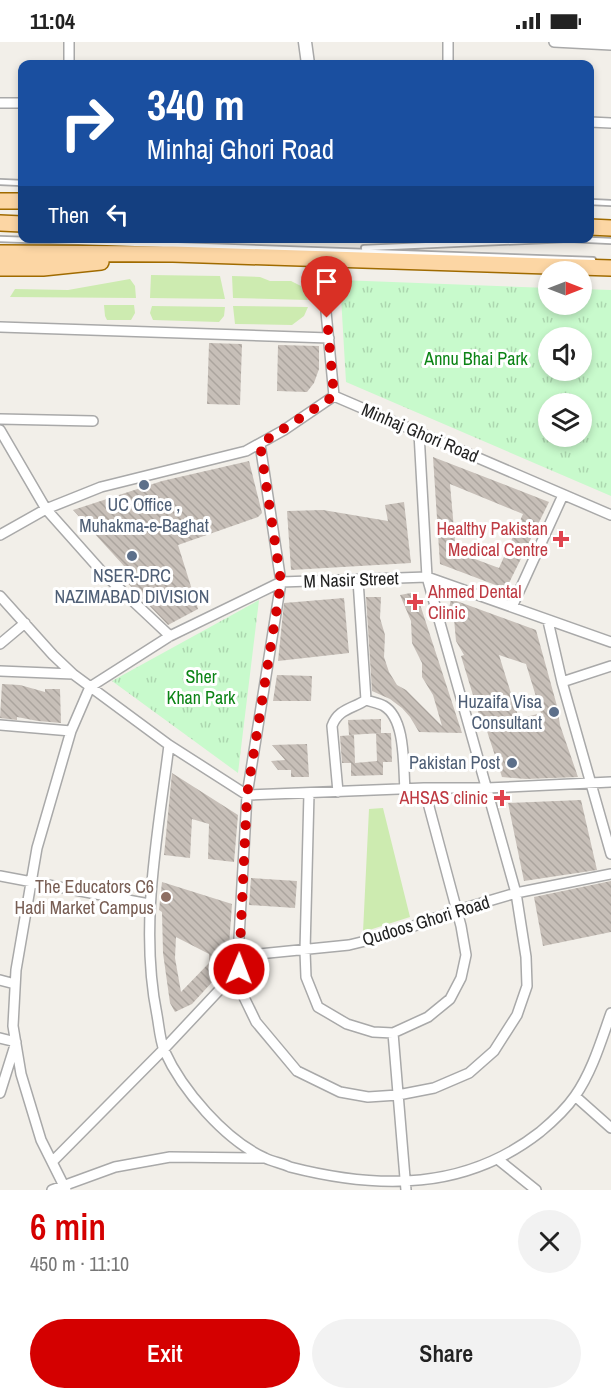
<!DOCTYPE html>
<html lang="en">
<head>
<meta charset="utf-8">
<style>
	body { margin:0; font-family:"Archivo Narrow",sans-serif; background:#f2f2f2; color:#222; height:100vh; display:flex; flex-direction:column; font-size:22px; white-space:nowrap }
	* { box-sizing:border-box; margin:0 }
	p { font-size:20px; color:#767676 }
	.icon { flex:none; width:33px; height:33px; fill:none; stroke:currentColor; stroke-width:2; stroke-linecap:round; stroke-linejoin:round }
	.map { position:relative; height:1148px; overflow:hidden }
	.drawer { display:flex; flex-direction:column; background:#fff; flex:1 }
	.drawer>* { flex:none }
	.top-card { position:absolute; left:18px; top:18px; width:576px; height:183px; border-radius:12px; box-shadow:0 3px 9px #0003; background:#1a4fa0; color:#fff; overflow:hidden }
	.needle { width:39px; rotate:90deg }
	.controls { position:absolute; left:538px; top:219px; display:grid; gap:12px }
	.controls a { display:grid; place-items:center; width:54px; height:54px; border-radius:50%; background:#fff; box-shadow:0 3px 9px #0003; font-size:30px }
	.pin { position:absolute; display:grid; place-items:center; width:51px; height:51px; color:#fff; margin:-62px -26px; border-radius:50% 50% 50% 0; rotate:-45deg; box-shadow:0 0 6px #0007 }
	.pin .icon { rotate:45deg }
	.me { position:absolute; width:66px; margin:-33px; rotate:1deg; stroke-linejoin:round; filter:drop-shadow(0 0 4px #0008) }
	.turn { display:flex; align-items:center; gap:21px; height:126px; padding:0 30px; font-size:27px }
	.turn .icon { width:78px; height:78px; stroke-width:2.5 }
	.turn b { display:block; font-size:42px; line-height:51px }
	.then { display:flex; align-items:center; height:57px; padding:0 30px; background:#0003; gap:12px; font-size:22px }
	.round { display:grid; place-items:center; flex:none; width:63px; height:63px; border-radius:32px; background:#f2f2f2 }
	.head { display:flex; align-items:center; justify-content:space-between; height:102px; padding:0 30px }
	h1 { font-size:36px; font-weight:600; line-height:45px; color:#d40000 }
	.primary-button { display:flex; gap:12px; margin-top:auto; padding:12px 30px }
	.primary-button a { flex:1; height:69px; border-radius:36px; background:#d40000; color:#fff; font-size:24px; font-weight:600; line-height:69px; text-align:center }
	.primary-button a+a { background:#f2f2f2; color:#222 }
	.status { display:flex; justify-content:space-between; align-items:center; height:42px; padding:0 30px; background:#fff; direction:ltr }
	.status svg { height:16px; fill:currentColor }
	.map>svg:first-child { display:block }
</style>
</head>
<body>
<div class="status"><b>11:04</b><svg viewBox="0 0 49 12"><path d="M0 12V9h3v3zM5 12V6h3v6zM10 12V3h3v9zM15 12V0h3v12zM26 1h20v11H26zM47 4h2v5h-2z"/></svg></div>
<div class="map">
<svg width="611" height="1148" viewBox="0 0 611 1148">
	<defs>
		<pattern id="park-tufts" width="24" height="20" patternUnits="userSpaceOnUse" patternTransform="scale(1.5)"><rect width="24" height="20" fill="#c8facc"/><path d="M3 7l-1-3M5 7V3M7 7l1-3M15 17l-1-3M17 17v-4M19 17l1-3" fill="none" stroke="#acd6af"/></pattern>
		<pattern id="building-back-hatch" width="6" height="6" patternUnits="userSpaceOnUse" patternTransform="scale(1.5)"><rect width="6" height="6" fill="#c7bfb8"/><path d="M-1 5l2 2M0 0l6 6M5-1l2 2" fill="none" stroke="#aba49e"/></pattern>
	</defs>
	<rect width="100%" height="100%" fill="#f2efe9"/>
	<path fill="#cdebb0" d="M151 233 220 234 225 257 150 256Z
		M232 234 260 235 270 239H291L301 244 308 258 233 256Z
		M130 237 135 244 136 256 10 255 15 247 68 248Z
		M104 263H134L135 271 131 278H107L105 274Z
		M152 264 225 265 224 274 219 280 153 278 150 271Z
		M233 264 308 265 304 274 292 283 235 282Z
		M383 766 410 875 363 890 369 767Z"/>
	<path fill="url(#park-tufts)" fill-rule="evenodd" d="M340 238 549 246V262H582V247L611 248V454L346 340ZM549 296H582V328H549ZM549 362H582V394H549Z
		M259 558 238 731 112 639Z"/>
	<path fill="url(#building-back-hatch)" fill-rule="evenodd" d="M209 301 242 302 240 363 207 362Z
		M278 303 319 304V327L314 341 307 350 277 349Z
		M433 415 549 460 506 547 440 522ZM450 442 523 472 499 526 456 510Z
		M249 419 262 471 258 475 178 503 198 567 168 583 114 527 124 524 73 468 162 439Z
		M404 460 411 521 291 528 287 469 323 468 388 479 385 463Z
		M416 550 462 691 419 690 410 675 402 666 390 657 372 649 366 555H381L380 576 385 593 384 615 389 630 397 643 406 648 442 684 433 653 422 635V621L412 601 411 579 400 553Z
		M344 556 349 611 278 619 284 561Z
		M451 557 536 588 557 664 560 683 578 735 526 737 502 735 484 680 482 676H480L461 614 464 613 456 599 454 577 447 575ZM499 613 526 622 541 671 519 677Z
		M277 633 312 634 311 659H273Z
		M2 642 20 643 45 650V647H60L61 681 38 679 17 675V678L0 676Z
		M381 677V691L349 693 348 678Z
		M376 691H391L392 720H383V733L351 734V721H342L340 694 354 693 355 721 377 719Z
		M307 702 309 735H291V728H278L271 719 285 718 272 703Z
		M172 731 238 773 234 820 208 817 209 782 192 777 190 816 164 813Z
		M581 758 597 828 524 839 508 761Z
		M251 836 297 839 295 866 249 863Z
		M611 839V890L543 904 534 855Z
		M162 840 232 862 229 904 224 901 225 926 192 962 175 970 170 961 163 911 162 870 159 868ZM176 895 209 912V921L181 950 175 916Z"/>
	<g fill="none" stroke-linecap="round" stroke-linejoin="round">
		<defs>
			<path id="service" d="M0 140 22 141
				M590 160 611 161
				M0 197 593 218
				M364 206 569 197 611 199"/>
			<path id="minor" d="M448 0V22
				M554 0 611 3
				M69 22V0
				M0 61H22
				M590 80 611 81
				M321 217 334 354
				M0 285 329 296
				M334 354 611 473
				M0 377 93 379
				M0 388 46 467 103 531 170 594
				M260 402 281 540 247 753 238 914 240 947 256 980 297 1029 340 1050 368 1055 398 1053 434 1046 469 1031 494 1009 517 973 527 944 526 915 516 851 427 535 419 391
				M0 493 46 467 101 445 246 409 284 388 334 354
				M0 554 53 613 73 632 169 703 247 753 424 746H487L611 740
				M512 565 563 453
				M548 579 562 640 611 812
				M0 602 25 581
				M0 629 73 632
				M562 640 611 624
				M90 645 170 594 281 540 427 535 611 600
				M366 658C372 660 379 661 384 664 406 677 403 724 405 747
				M0 683 71 689
				M169 703C158 792 139 884 157 973 159 984 160 998 164 1008 182 1048 225 1098 265 1116 273 1120 282 1121 290 1125 380 1148 466 1148 540 1090 552 1080 566 1067 575 1054 592 1030 601 999 611 971
				M338 750 332 684C338 667 352 667 366 658L358 538
				M309 751 305 909 306 935 318 965 347 982 373 990 393 991 428 975 450 957 461 936 466 913 461 884 424 746
				M0 834 149 862
				M238 914 349 903 386 894 458 868 516 851 611 832
				M0 938 15 942
				M393 991 406 1148
				M0 996 16 1000 0 1051
				M575 1054 611 1086
				M500 1119 536 1148
				M52 1120 164 1007 239 927
				M52 1148 115 1125 170 1115 263 1116
				M66 1148 41 1098 21 1032 13 984 16 928 37 806 71 689 90 645"/>
			<path id="tertiary" d="M305 0 308 22"/>
			<path id="primary" d="M0 159H22
				M0 181 22 182
				M590 185 611 186
				M0 211 173 212 611 226
				M0 226H43L101 220"/>
		</defs>
		<use href="#service" stroke="#a9a9a9" stroke-width="8"/>
		<use href="#minor" stroke="#a9a9a9" stroke-width="12"/>
		<use href="#tertiary" stroke="#a9a9a9" stroke-width="15"/>
		<use href="#primary" stroke="#a06b00" stroke-width="18"/>
		<use href="#service" stroke="#fff" stroke-width="4.5"/>
		<use href="#minor" stroke="#fff" stroke-width="9"/>
		<use href="#tertiary" stroke="#fff" stroke-width="12"/>
		<use href="#primary" stroke="#fcd6a4" stroke-width="15"/>
	</g>
	<g fill="none" stroke-linecap="round" stroke-linejoin="round">
		<path stroke="#d40000" stroke-width="10" stroke-dasharray="0 18" d="M239 927 247 753 281 540 260 402 334 354 327 276"/>
	</g>
	<g fill="#5c6f8a" stroke="#fff" stroke-width="2">
		<circle cx="144" cy="443" r="6"/>
		<circle cx="132" cy="514" r="6"/>
		<circle cx="554" cy="670" r="6"/>
		<circle cx="512" cy="721" r="6"/>
	</g>
	<g fill="#e0444e" stroke="#fff" stroke-width="2">
		<path d="M558 488h6v6h6v6h-6v6h-6v-6h-6v-6h6z"/>
		<path d="M412 551h6v6h6v6h-6v6h-6v-6h-6v-6h6z"/>
		<path d="M499 747h6v6h6v6h-6v6h-6v-6h-6v-6h6z"/>
	</g>
	<circle fill="#8d6e63" stroke="#fff" stroke-width="2" cx="166" cy="855" r="6"/>
	<g text-anchor="middle" stroke-width="6" stroke-linejoin="round" paint-order="stroke">
		<g font-size="18" fill="#0c8416" stroke="#fff">
			<text x="476" y="323">Annu Bhai Park</text>
			<text x="201" y="641">Sher<tspan x="201" dy="21">Khan Park</tspan></text>
		</g>
		<g font-size="18" fill="#222" stroke="#fff">
			<text transform="translate(420 391) rotate(23)" y="6">Minhaj Ghori Road</text>
			<text transform="translate(351 538) rotate(-2)" y="6">M Nasir Street</text>
			<text transform="translate(426 879) rotate(-17)" y="6">Qudoos Ghori Road</text>
		</g>
		<g font-size="18" fill="#4e5e75" stroke="#fff">
			<text x="144" y="469">UC Office ,<tspan x="144" dy="21">Muhakma-e-Baghat</tspan></text>
			<text x="132" y="540">NSER-DRC<tspan x="132" dy="21">NAZIMABAD DIVISION</tspan></text>
			<text x="542" y="666" text-anchor="end">Huzaifa Visa<tspan x="542" dy="21">Consultant</tspan></text>
			<text x="500" y="727" text-anchor="end">Pakistan Post</text>
		</g>
		<g font-size="18" fill="#be3a42" stroke="#fff" text-anchor="end">
			<text x="548" y="493">Healthy Pakistan<tspan x="548" dy="21">Medical Centre</tspan></text>
			<text x="428" y="556" text-anchor="start">Ahmed Dental<tspan x="428" dy="21">Clinic</tspan></text>
			<text x="488" y="762">AHSAS clinic</text>
		</g>
		<g font-size="18" fill="#785e54" stroke="#fff" text-anchor="end">
			<text x="154" y="851">The Educators C6<tspan x="154" dy="21">Hadi Market Campus</tspan></text>
		</g>
	</g>
</svg>
<div class="controls">
<a><svg class="needle" viewBox="-14 -14 28 28"><path d="M0-13l5 13h-10z" fill="#e53935"/><path d="M0 13l5-13h-10z" fill="#767676"/></svg></a>
<a><svg class="icon" aria-label="sound" viewBox="0 0 24 24"><path d="M4 9h4l5-4v14l-5-4H4zM17 9q2 3 0 6"/></svg></a>
<a><svg class="icon" aria-label="layers" viewBox="0 0 24 24"><path d="M12 4l9 5-9 5-9-5zM3 14l9 5 9-5"/></svg></a>
</div>
<div class="pin" style="left:327px;top:276px;background:#d93025"><svg class="icon" aria-label="arrive" viewBox="0 0 24 24"><path d="M6 21V4h12l-3 4 3 4H6"/></svg></div>
<svg class="me" style="left:239px;top:927px" viewBox="-20 -20 40 40"><circle r="17" fill="#d40000" stroke="#fff" stroke-width="3"/><path d="M0-11L8 9 0 5-8 9z" fill="#fff"/></svg>
<div class="top-card">
<div class="turn"><svg class="icon" aria-label="right" viewBox="0 0 24 24"><path d="M7 20v-9h11M14 6l5 5-5 5"/></svg><div><b>340 m</b>Minhaj Ghori Road</div></div>
<div class="then">Then<svg class="icon" aria-label="left" viewBox="0 0 24 24"><path d="M17 20v-9H6M10 6l-5 5 5 5"/></svg></div>
</div>
</div>
<section class="drawer">
<div class="head"><div><h1>6 min</h1><p>450 m · 11:10</p></div><a class="round"><svg class="icon" aria-label="close" viewBox="0 0 24 24"><path d="M6 6l12 12M18 6L6 18"/></svg></a></div>
<div class="primary-button"><a>Exit</a><a>Share</a></div>
</section>
</body>
</html>
